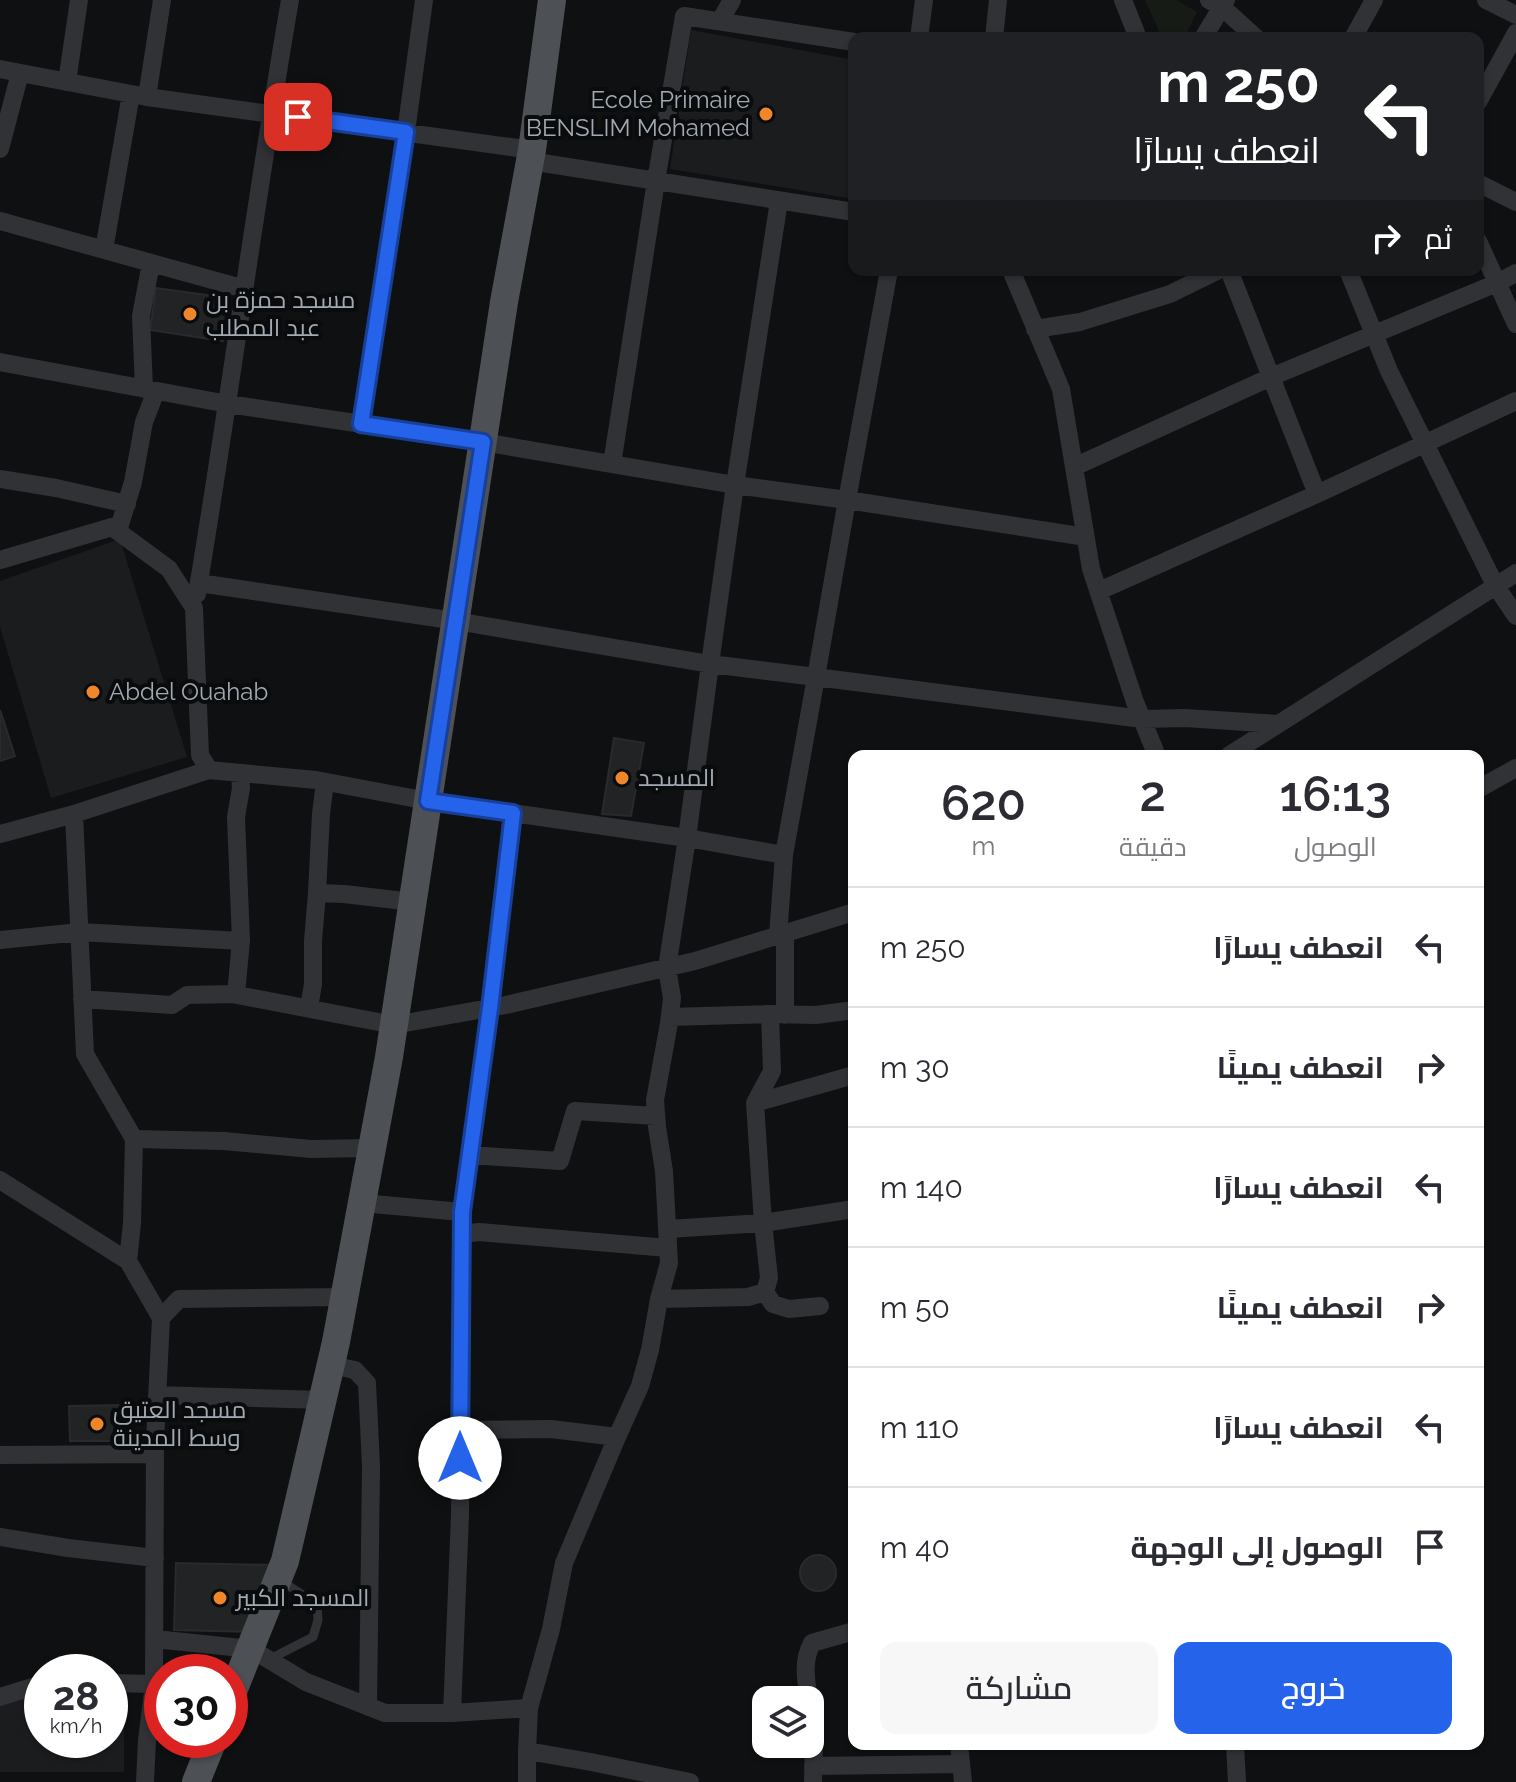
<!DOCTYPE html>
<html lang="ar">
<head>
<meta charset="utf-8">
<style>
	body { margin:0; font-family:Raleway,Cairo,sans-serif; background:#f7f7f7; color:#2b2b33; direction:rtl; height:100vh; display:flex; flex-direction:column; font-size:30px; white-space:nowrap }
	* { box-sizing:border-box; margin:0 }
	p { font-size:26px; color:#7c7c81 }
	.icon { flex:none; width:44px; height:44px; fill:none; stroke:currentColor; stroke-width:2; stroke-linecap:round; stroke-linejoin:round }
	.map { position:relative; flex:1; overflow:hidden; direction:ltr }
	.drawer { position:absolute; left:848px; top:750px; width:636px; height:1000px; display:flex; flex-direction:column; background:#fff; border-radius:16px; box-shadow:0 2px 6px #0004; direction:rtl }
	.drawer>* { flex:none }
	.top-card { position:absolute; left:848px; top:32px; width:636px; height:244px; border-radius:16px; box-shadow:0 2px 6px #0004; direction:rtl; background:#202124; color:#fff; overflow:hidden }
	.controls { position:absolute; left:752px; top:1686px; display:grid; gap:16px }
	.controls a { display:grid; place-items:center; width:72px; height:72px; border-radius:16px; background:#fff; box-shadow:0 2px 6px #0004; font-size:40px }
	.speed { position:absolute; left:24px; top:1654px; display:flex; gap:16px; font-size:40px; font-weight:700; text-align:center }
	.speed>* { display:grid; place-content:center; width:104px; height:104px; border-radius:50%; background:#fff; box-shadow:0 2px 6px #0004; line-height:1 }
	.speed small { font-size:20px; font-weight:400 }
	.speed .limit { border:12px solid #d22; background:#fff; color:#111 }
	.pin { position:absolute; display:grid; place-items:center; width:68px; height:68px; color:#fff; margin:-34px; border-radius:16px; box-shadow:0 4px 12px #0006 }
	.me { position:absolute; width:88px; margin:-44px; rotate:0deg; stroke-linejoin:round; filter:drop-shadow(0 0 6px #0008) }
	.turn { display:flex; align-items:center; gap:28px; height:168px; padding:0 32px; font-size:36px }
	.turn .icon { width:104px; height:104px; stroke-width:2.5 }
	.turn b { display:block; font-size:56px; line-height:68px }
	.then { display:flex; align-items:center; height:76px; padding:0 32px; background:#0003; gap:16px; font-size:30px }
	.eta { display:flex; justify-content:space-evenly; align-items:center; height:136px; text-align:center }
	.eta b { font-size:48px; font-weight:600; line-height:56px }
	.action { display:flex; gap:16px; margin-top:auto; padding:16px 32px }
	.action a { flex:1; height:92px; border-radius:16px; background:#2563eb; color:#fff; font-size:32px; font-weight:600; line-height:92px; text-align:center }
	.action a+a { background:#f7f7f7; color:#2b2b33 }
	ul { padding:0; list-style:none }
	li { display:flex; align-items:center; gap:24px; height:120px; padding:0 32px; border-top:2px solid #e1e1e2 }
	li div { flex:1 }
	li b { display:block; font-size:30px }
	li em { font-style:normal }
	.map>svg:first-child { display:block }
</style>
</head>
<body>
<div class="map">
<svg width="1516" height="1782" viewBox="0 0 1516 1782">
	<rect width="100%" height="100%" fill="#0f1011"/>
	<path fill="#1b1c1e" d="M691 30 854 60V199L670 169Z
		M120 539 187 757 51 798 0 627V581Z
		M110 1696H124V1772H0V1706L24 1697H42V1740H110Z"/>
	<path fill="#161b16" d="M1145 0H1177L1197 12 1184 38H1162Z"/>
	<path fill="#222325" stroke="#292a2d" stroke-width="2" d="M156 288 229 298 223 341 150 330Z
		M0 710 15 756 0 761Z
		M614 738 644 743 631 816 602 814Z
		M125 1405 126 1441H70L69 1406Z
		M800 1573a18 18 0 1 1 36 0a18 18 0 1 1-36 0Z
		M176 1563 273 1565 254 1632 174 1630Z"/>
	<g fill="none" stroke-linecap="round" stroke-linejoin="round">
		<path stroke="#313236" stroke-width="9" d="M270 1659 313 1637 318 1620 317 1604 281 1581"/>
		<path stroke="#313236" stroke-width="18" d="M1123 0 1138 38
			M1209 0 1222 7 1256 38
			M1486 0 1516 15
			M720 21 732 0
			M919 38 924 0
			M994 38 998 0
			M1203 38 1226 0
			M1353 38 1374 0
			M0 69 147 97 532 150
			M67 82 79 0
			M147 97 162 0
			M1478 102 1516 33
			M0 149 20 73
			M530 161 854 212
			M1478 183 1516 202
			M0 221 245 289
			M1478 241 1516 324
			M104 250 131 94
			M889 270 847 500 1086 537
			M1011 270 1061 389 1091 569 1135 702 1157 756
			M1229 270 1317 494
			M1348 270 1389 371 1495 585 1516 616
			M1035 329 1080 322 1170 294 1219 270
			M0 362 228 404 483 442 735 485 779 201
			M144 389 141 316 151 263
			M361 424 406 132 424 0
			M612 464 656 181 684 16 854 42
			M1074 467 1271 377 1497 283 1516 273
			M0 479 56 488 127 504
			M118 531 133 482 144 422 156 391
			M0 560 112 527 169 569 194 608 200 755 209 770 316 780 428 801 687 838 710 664 456 621 199 583
			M1099 591 1317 494 1516 401
			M197 594C230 396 256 197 290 0
			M1228 756 1516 573
			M240 773 241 788 236 817 241 941
			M325 782 321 814 317 893 344 894 413 902
			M1478 789 1516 768
			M74 814 85 1054 134 1139
			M0 834 74 814 209 770
			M784 855 816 677 710 664 735 485 847 500 816 677 1142 719 1185 718 1278 724
			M0 940 80 932 241 941 236 994
			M82 999 172 1005 187 995 232 994 394 1025 506 1005 695 961 854 912
			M309 1008 313 984V941L317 893
			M770 1014 816 1015 854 1010
			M785 1015V934
			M755 1103 854 1075
			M470 1155 560 1161 575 1111 656 1116
			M0 1180 128 1261 161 1318 155 1441 154 1684 147 1740 145 1782
			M362 1203 462 1212 490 1008 513 813
			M668 1229 763 1223 755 1103 772 1071 770 1014 670 1017
			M462 1234 479 1232 668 1248
			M128 1261 132 1223 134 1139 224 1141 311 1149 372 1148
			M765 1292 773 1304 789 1309 820 1306
			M659 1299 748 1297 765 1292 769 1278 763 1223 854 1209
			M161 1318 179 1299 345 1297
			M331 1365 355 1370 367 1383 371 1466 368 1707
			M157 1395 323 1400
			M461 1430 551 1429 617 1437 564 1563 551 1629 529 1708
			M617 1437 640 1386 650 1350 659 1299 669 1263 664 1171 657 1127 655 1100 669 1023 672 998 667 968 687 838 784 855 778 936
			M0 1455 155 1454
			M0 1537 68 1548 155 1558
			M155 1639 251 1649 306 1682 385 1713H452L460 1515 462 1212
			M110 1683 154 1684
			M0 1697 42 1684
			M809 1700C806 1680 802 1662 812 1643L854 1631
			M810 1711 814 1739 813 1782
			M452 1713 529 1708 527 1751
			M959 1744 963 1782
			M1235 1744 1237 1782
			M813 1766 961 1764
			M527 1782V1751L591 1762 690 1782"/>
		<path stroke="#4d5055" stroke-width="28" d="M230 1699 285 1561 336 1342 389 1057 504 302 532 150 552 0
			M196 1782 213 1740"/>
	</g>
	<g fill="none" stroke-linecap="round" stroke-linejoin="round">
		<defs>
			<path id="route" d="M298 117 406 132 361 424 483 442 428 801 513 813 490 1008 462 1212 460 1458"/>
		</defs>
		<use href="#route" stroke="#184099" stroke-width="20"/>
		<use href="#route" stroke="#2563eb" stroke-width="14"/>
	</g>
	<g fill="#ef8629" stroke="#0a0b0c" stroke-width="3">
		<circle cx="766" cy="114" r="8"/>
		<circle cx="190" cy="314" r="8"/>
		<circle cx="93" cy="692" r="8"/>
		<circle cx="622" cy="778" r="8"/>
		<circle cx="97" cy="1424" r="8"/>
		<circle cx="220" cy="1598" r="8"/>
	</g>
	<g text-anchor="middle" stroke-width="8" stroke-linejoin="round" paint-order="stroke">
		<g font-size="24" fill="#a1a9b2" stroke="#0a0b0c" text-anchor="start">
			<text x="750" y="108" text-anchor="end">Ecole Primaire<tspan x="750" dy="28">BENSLIM Mohamed</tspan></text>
			<text x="206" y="308">مسجد حمزة بن<tspan x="206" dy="28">عبد المطلب</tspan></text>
			<text x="109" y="700">Abdel Ouahab</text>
			<text x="638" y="786">المسجد</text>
			<text x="113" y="1418">مسجد العتيق<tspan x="113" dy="28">وسط المدينة</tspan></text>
			<text x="236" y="1606">المسجد الكبير</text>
		</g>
	</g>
</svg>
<div class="controls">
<a><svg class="icon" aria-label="layers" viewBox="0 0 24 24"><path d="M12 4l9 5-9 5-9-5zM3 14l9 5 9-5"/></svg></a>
</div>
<div class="speed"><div>28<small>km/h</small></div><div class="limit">30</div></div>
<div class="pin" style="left:298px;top:117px;background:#d93025"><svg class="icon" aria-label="arrive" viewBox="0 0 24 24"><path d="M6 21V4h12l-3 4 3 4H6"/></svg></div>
<svg class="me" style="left:460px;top:1458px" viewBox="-20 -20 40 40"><circle r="19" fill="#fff"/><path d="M0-13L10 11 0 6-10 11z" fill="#2563eb"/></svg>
<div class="top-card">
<div class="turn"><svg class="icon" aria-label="left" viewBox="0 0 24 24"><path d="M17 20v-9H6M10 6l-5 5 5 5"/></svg><div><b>250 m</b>انعطف يسارًا</div></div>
<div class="then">ثم<svg class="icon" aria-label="right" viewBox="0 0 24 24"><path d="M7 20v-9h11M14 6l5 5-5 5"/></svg></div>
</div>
<section class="drawer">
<div class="eta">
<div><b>16:13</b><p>الوصول</p></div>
<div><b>2</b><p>دقيقة</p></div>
<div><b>620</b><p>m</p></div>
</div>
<ul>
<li><svg class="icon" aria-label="left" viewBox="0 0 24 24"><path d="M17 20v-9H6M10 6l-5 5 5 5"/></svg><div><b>انعطف يسارًا</b></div><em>250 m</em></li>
<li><svg class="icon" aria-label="right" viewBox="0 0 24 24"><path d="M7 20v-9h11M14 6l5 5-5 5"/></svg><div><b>انعطف يمينًا</b></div><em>30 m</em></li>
<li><svg class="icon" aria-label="left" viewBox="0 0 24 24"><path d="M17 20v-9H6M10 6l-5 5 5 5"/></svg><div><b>انعطف يسارًا</b></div><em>140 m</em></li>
<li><svg class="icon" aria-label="right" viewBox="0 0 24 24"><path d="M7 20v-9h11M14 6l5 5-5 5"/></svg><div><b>انعطف يمينًا</b></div><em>50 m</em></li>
<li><svg class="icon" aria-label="left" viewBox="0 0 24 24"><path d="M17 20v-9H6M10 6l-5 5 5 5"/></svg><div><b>انعطف يسارًا</b></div><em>110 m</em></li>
<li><svg class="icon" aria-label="arrive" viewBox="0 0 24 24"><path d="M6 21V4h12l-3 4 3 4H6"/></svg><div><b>الوصول إلى الوجهة</b></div><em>40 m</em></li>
</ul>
<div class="action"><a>خروج</a><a>مشاركة</a></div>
</section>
</div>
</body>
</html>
